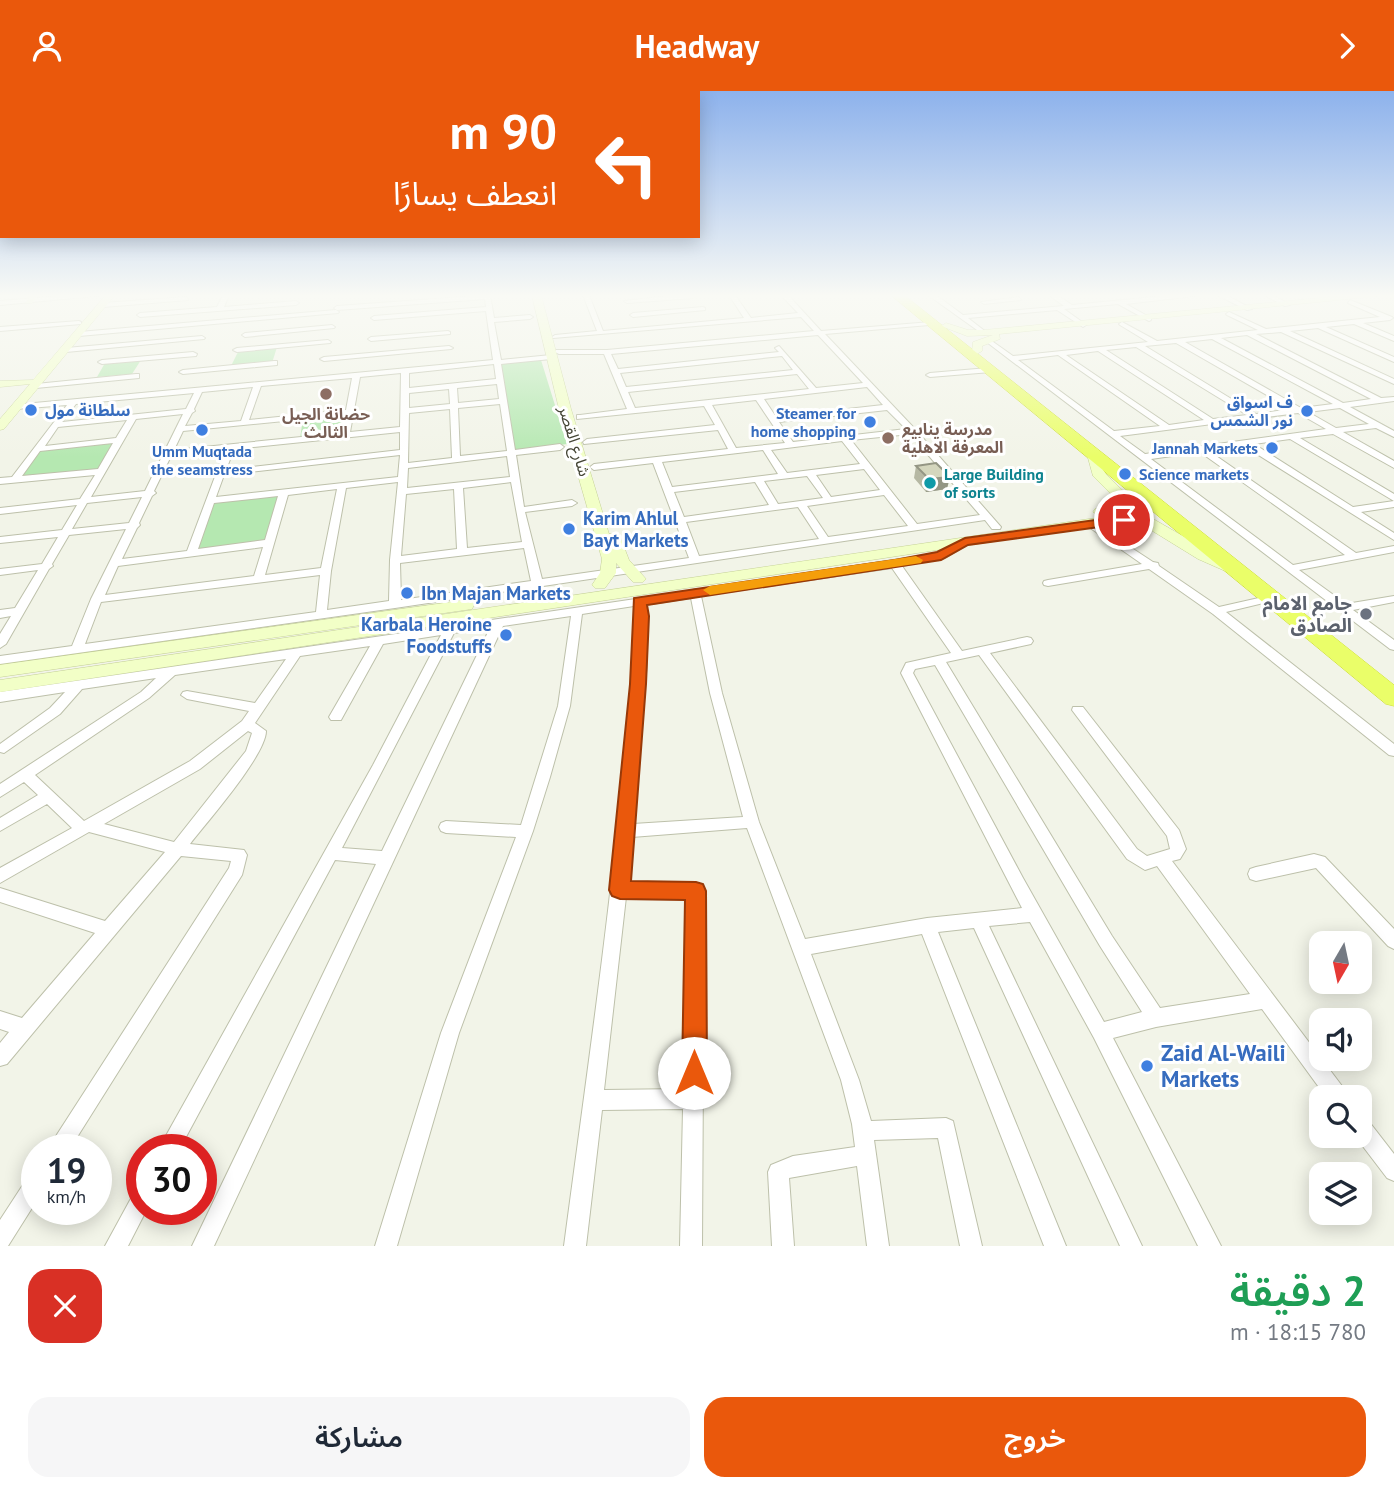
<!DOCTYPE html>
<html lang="ar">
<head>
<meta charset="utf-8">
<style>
	body { margin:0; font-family:"PT Sans","Noto Sans Arabic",sans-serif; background:#f6f6f7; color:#1f2937; direction:rtl; height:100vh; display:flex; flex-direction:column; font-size:26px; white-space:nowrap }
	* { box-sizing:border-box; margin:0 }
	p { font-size:23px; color:#747a83 }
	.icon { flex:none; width:38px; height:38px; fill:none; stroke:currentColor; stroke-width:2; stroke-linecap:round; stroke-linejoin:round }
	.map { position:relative; height:1155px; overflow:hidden; direction:ltr }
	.side { display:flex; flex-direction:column; background:#fff; flex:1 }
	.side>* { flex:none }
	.top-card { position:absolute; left:0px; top:0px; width:700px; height:147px; box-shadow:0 4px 18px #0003; direction:rtl; background:#ea580c; color:#fff; overflow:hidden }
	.needle { width:46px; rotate:189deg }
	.controls { position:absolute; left:1309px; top:840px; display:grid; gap:14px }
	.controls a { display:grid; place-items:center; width:63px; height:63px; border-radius:14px; background:#fff; box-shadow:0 4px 18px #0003; font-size:35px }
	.speed { position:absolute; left:21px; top:1043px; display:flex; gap:14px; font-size:35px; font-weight:700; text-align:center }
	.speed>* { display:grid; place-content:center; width:91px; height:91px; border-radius:50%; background:#fff; box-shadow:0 4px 18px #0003; line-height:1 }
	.speed small { font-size:18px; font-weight:400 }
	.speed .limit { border:10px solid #d22; background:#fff; color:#111 }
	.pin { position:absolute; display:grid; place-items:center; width:60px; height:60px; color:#fff; margin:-30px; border:4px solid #fff; border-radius:50%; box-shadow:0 2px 7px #0007 }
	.me { position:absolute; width:77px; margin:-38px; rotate:0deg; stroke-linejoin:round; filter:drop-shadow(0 0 5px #0008) }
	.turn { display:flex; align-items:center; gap:24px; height:147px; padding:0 28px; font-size:32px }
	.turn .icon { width:91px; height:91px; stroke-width:2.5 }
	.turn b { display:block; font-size:49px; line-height:60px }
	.round { display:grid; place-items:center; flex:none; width:74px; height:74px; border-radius:21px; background:#f6f6f7 }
	.head { display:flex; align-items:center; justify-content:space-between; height:119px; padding:0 28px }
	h1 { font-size:42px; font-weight:600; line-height:52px; color:#1e9e55 }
	.button { display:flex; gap:14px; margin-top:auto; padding:14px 28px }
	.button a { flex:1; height:80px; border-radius:21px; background:#ea580c; color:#fff; font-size:28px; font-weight:600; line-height:80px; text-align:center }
	.button a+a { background:#f6f6f7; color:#1f2937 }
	header { display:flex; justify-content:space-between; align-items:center; height:91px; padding:0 28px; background:#ea580c; color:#fff; font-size:32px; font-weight:600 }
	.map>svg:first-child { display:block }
</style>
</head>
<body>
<header><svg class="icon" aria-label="forward" viewBox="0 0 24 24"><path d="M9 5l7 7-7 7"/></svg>Headway<svg class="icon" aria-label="person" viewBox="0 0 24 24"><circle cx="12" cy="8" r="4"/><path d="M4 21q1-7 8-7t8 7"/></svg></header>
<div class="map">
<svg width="1394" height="1155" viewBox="0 0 1394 1155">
	<rect width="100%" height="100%" fill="#f2f4e8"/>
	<path fill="#b5e8b1" d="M277 256 272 272 231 275 239 259Z
		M141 269 132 283 97 286 105 272Z
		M541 269 567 353 514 360 501 273Z
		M345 323 342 343 300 348 303 327Z
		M117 350 100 379 20 388 41 358Z
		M281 403 265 450 194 460 211 411Z"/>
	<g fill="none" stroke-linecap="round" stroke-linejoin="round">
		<defs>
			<path id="street" d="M74 204H106L0 214V210Z
				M223 204H229L224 216 296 210 299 212 296 214 140 226 137 224 140 222 217 216Z
				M490 204 494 227 530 224 533 226 530 228 494 231 501 269 551 264 555 266 551 268 501 273 515 359 560 353 564 356 560 359 516 364 524 416 572 409 577 412 572 415 525 421 542 488 689 467 653 372 594 379 590 376 594 373 728 358 718 339 584 353 583 351 587 348 715 334 704 315 577 328V324H580L627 318 604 263H559L555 261 556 259H607L814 240 801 226 553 247 552 246 555 244 597 240 583 204H589L603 240 744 227 729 204H735L751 227 798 222 781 204H788L821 240 931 231V233L929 234 825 243 915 338 1001 436 1000 438H992L985 429 395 517 0 573V565L72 555 91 508 126 438 69 444 52 473 53 475 49 478 6 553 0 557V543L11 525 0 527V519L15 517 38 479 0 484V478L42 473 58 446 0 452V446L62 439 77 414 0 423V417L80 408 95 384 0 393V387L12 386 67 314 16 318 12 316 13 314 493 269 486 220 374 229 371 227 374 225 486 216 485 208 337 219 334 217 337 215ZM818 244 863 292 816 297 779 255 775 257 779 261 618 278 611 263ZM782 265 793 279 626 296 620 282ZM494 273 496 288 409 297V282ZM401 282 400 336 350 341 360 286ZM797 283 809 298 635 317 628 301ZM352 287 346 319 249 329 261 295ZM497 293 499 308 458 312 457 297ZM253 296 241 330 185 335 192 322 195 320 194 318 202 301ZM867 296 883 314 776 326 764 308ZM449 298 450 313 409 317V302ZM194 302 186 318 62 331 76 313ZM756 309 785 352 736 357 712 314ZM500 313 507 360 460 365 458 317ZM450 318 452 367 408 372 409 322ZM887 319 906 338 793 351 779 331ZM183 323 145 400 91 406 136 328ZM345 324 341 342 174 359 183 340ZM127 329 116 347 45 355 58 336ZM400 341V359L226 379 234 358ZM910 343 980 424 917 433 851 349ZM842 350 860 373 787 382 771 359ZM113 352 98 378 22 385 40 360ZM225 359 187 460 122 468 137 437 140 434 139 432 152 405 156 402 154 400 171 365ZM763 359 778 383 672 396 662 371ZM400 364 398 386 216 406 224 384ZM507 365 510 386 407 397 408 377ZM864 378 880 399 831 406 816 384ZM807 385 823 407 778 413 764 390ZM398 391 390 469 389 510 327 519 331 480 346 397ZM511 391 522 451 467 457 463 397ZM755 391 769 414 684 426 674 401ZM337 398 321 477 265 484 288 404ZM454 398 457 458 401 465 406 403ZM884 404 908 435 828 446 807 415ZM278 405 265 449 198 458 214 412ZM142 406 129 432 72 438 87 412ZM798 416 819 448 699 465 686 431ZM263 456 254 485 105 504 118 475ZM524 457 531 490 401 509 400 472ZM320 484 316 521 85 553 101 511Z
				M676 204 696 205 693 207 627 212 624 210Z
				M928 204H936L963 224 1064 215 1049 204H1057L1072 214 1174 204H1202L1126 213 1151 227V229L1149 230 1118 213 1064 218 1085 233 1086 234 1083 236 1057 219 968 227 986 241V243L984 244Z
				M1217 204H1226L1252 218 1247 219Z
				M1264 204H1273L1290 214 1285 215Z
				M186 206 188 209 103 216 100 214 103 212Z
				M1019 206 1021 209 984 213 981 211Z
				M1350 209 1392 226 1393 227 1390 229 1363 232 1394 245V250L1354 233 1326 236 1394 266V271L1318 237 1290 240 1394 288V293L1281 241 1256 243 1381 307 1394 306V310L1350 316 1394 340V346L1376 337 1343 341 1394 370V377L1333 343 1300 347 1394 403V410L1290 348 1254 353 1353 416 1394 410V416L1361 421 1394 442V449L1244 355 1209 360 1356 462 1394 455V461L1299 479 1346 513 1394 505V511L1353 519 1394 549V559L1390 558 984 249 989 248 1013 265 1148 251 1120 234 1119 233 1122 231 1157 250 1258 239 1227 224 1226 223 1229 221 1266 238 1380 226 1348 212ZM1247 244 1371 308 1343 312 1221 247ZM1212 248 1333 313 1301 317 1185 251ZM1176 252 1291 318 1256 323 1145 255ZM1136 256 1247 324 1213 328 1106 259ZM1098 260 1204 329 1169 334 1066 264ZM1058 264 1160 335 1114 340 1018 269ZM1340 317 1369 333 1336 337 1308 321ZM1298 322 1326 338 1145 363 1120 345ZM1200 361 1345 464 1293 474 1151 368Z
				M703 216 705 217V219L633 226 630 224 633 222Z
				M336 219 339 221 338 222 79 245 76 243 79 241Z
				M79 230 81 231V233L0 240V236Z
				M332 234 335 236 334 237 245 246 242 244 245 242Z
				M448 240 450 241V243L371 250 368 248 371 246Z
				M202 245 205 247 204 248 66 261 62 259 66 257Z
				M328 249 331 251 330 252 237 261 233 259 237 257Z
				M449 255 453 257 451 258 324 270 320 268 324 266Z
				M193 261 197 263 196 265 102 273 98 271 102 269Z
				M274 270H277V274L183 283 179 281 183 279Z
				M988 277H991V281L930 286 926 284 930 282Z
				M136 283H139V287L36 297 32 295 36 293Z
				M1089 429 1153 471 1158 472 1159 475 1219 516 1272 504 1276 505 1278 507 1276 509 1226 521 1394 653V665L1389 664 1213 523 1149 478 1048 495 1044 494 1043 492 1044 490 1048 489 1142 473 1086 434 1084 432Z
				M965 448 970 451 969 453 945 467 902 475 962 560 1027 546 1031 547 1033 550 1031 553 990 562 1137 758 1147 765 1170 758 1167 745 1072 619 1073 616H1083L1179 739 1186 758 1180 768 1172 770 1345 999 1348 1006H1326L1262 918 1156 936 1113 947 1221 1155H1198L1094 947 1030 831 989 835 1142 1155H1120L974 837 938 841 1066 1155H1044L922 843 811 863 859 989 871 1030 946 1027 953 1030 982 1155H960L938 1047 874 1049 889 1155H867L857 1075 789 1087 794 1155H772L768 1081 771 1074 793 1065 855 1056 852 1033 841 989 747 737 632 746 627 792 696 793 702 795 704 800 702 1155H680L683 1018 602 1019 586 1155H564C584 1004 606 853 621 701 627 640 641 577 634 515L582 523 570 615 550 686 533 740 459 942 397 1155H375L441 942 516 746 446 742 441 740 439 736 441 732 446 730 521 734 558 615 571 525 503 535 214 1155H192L376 773 335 769 179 1059H158L373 674 441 544 383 553 341 629H331L329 626 370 555 300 565 255 632 266 640C266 664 207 731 190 753L244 759 247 764 242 784 69 1059H47L229 777 231 770 181 765 7 973 0 975V952L9 941 0 938V920L22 927 95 842 0 811V797L105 830 165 761 89 741 0 792V777L72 737 47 713 0 740V727L38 704 24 691 0 706V693L141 601 156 587 82 598 60 623 4 662 0 661V653L50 617 65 601 0 611V601L690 500 695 498 699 499 938 462ZM892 477 951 562 906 572 901 582 1022 817 927 827 805 848 759 731 722 602 701 505ZM691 507 710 602 743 726 633 733 647 571 645 514ZM490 537 382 760 342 757 454 542ZM979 564 1127 768 1145 779 1157 775 1250 903 1160 917 1112 845 946 571ZM286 568 255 612 187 600 183 601 181 604 187 608 249 620 242 630 190 670 84 730 35 684 149 607 175 584ZM935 574 1100 855 1142 921 1104 931 1023 787 913 582 915 578ZM248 640 252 642 246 660 174 751 104 733 200 678ZM626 806 688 807 684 998 604 999Z
				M1314 763 1325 766 1394 838V858L1388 855 1316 777 1256 790 1250 788 1248 783 1250 778 1256 776Z
				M1360 1025 1367 1028 1394 1063V1090L1387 1087 1355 1045H1360Z
				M37 1080V1109L8 1155H0V1129L30 1083Z
				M142 1097V1118H147L128 1155H105L135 1100Z"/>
			<path id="secondary" d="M30 204H39L32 212H26Z
				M106 204H115L4 338 0 339V328L30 293 0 296V290L33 289Z
				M532 204H541L571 318 609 443H619L629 469 646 488 643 491H633L616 472V482L605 497H595L592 494 600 482 602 468 559 318Z
				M1351 204H1388L999 243 1000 248 982 255V260L977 263 972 260 973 251 993 244 967 245 941 235 946 232 968 239H984Z
				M1087 354C1100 360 1098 373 1106 383 1114 392 1124 400 1132 409L1127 420 1100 425 1093 421 1095 418 1116 414 1118 410 1093 385 1088 367 1081 358Z
				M1124 425 1155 429 1240 478 1232 483 1198 468 1146 436 1124 433 1089 436 0 601V589L1089 428Z
				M466 509 472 510 474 514 472 518 0 586V574Z"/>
			<path id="highway" d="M891 204H904L1394 594V615L1386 613Z"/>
		</defs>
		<use href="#street" stroke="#bdc0aa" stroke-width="2"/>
		<use href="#secondary" stroke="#c5d196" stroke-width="1"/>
		<use href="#highway" stroke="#cede38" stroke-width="1"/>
		<use href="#street" fill="#fff" fill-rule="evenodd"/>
		<use href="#secondary" fill="#f2ffc7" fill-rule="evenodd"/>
		<use href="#highway" fill="#eafe69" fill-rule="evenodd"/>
	</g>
	<path fill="#b6b8a3" d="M916 375 947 398 926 401 914 387Z"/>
	<path fill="#949684" d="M950 386 947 398 926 401 929 388Z"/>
	<path fill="#d4d6bd" stroke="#949684" stroke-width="2" d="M936 372 950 386 929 388 916 375Z"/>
	<linearGradient id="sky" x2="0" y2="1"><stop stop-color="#8db2ec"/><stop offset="0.56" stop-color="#f9faf5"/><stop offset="1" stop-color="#f9faf5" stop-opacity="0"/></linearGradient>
	<rect width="1394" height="366" fill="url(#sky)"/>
	<path fill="#ea580c" stroke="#983908" stroke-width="2" d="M1124 425 1130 429 1128 432 968 454 941 469 647 514 649 525 646 593 631 790 696 791 703 793 706 800 707 982 703 991 694 994 686 991 682 982 685 809 620 808 612 805 609 799 630 593 634 507 895 469 937 461 965 447Z"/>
	<path fill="#f59e0b" d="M916 465 923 469 921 472 710 504 703 499 710 495Z"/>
	<g fill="#8d6e63" stroke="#fff" stroke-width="2.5">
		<circle cx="326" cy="303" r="7"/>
		<circle cx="888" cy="347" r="7"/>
	</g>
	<g fill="#3f7fe0" stroke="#fff" stroke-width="2.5">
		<circle cx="31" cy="319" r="7"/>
		<circle cx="1307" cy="320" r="7"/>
		<circle cx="870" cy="331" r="7"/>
		<circle cx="202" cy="339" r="7"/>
		<circle cx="1272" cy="357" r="7"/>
		<circle cx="1125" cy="383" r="7"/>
		<circle cx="569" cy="438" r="7"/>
		<circle cx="407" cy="502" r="7"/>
		<circle cx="506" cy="544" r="7"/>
		<circle cx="1147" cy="975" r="7"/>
	</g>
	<circle fill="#0f9aa8" stroke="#fff" stroke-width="2.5" cx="930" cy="392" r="7"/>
	<circle fill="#6b7280" stroke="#fff" stroke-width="2.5" cx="1366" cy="523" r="7"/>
	<g text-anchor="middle" stroke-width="6" stroke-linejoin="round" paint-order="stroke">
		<g font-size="16" font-weight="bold" fill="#366cbe" stroke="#fff" text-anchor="end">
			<text x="1293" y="317">ف اسواق<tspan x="1293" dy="18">نور الشمس</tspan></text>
			<text x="45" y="325" text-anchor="start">سلطانة مول</text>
			<text x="856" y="328">Steamer for<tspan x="856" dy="18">home shopping</tspan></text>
			<text x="1258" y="363">Jannah Markets</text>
			<text x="202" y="366" text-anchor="middle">Umm Muqtada<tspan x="202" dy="18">the seamstress</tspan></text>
			<text x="1139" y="389" text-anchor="start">Science markets</text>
		</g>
		<g font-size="16" font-weight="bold" fill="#785e54" stroke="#fff">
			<text x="326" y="329">حضانة الجيل<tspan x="326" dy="18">الثالث</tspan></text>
			<text x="902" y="344" text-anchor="start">مدرسة ينابيع<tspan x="902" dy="18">المعرفة الاهلية</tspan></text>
		</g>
		<g font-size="16" fill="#464737" stroke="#fff">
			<text transform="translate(575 350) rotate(73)" y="6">شارع القصر</text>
		</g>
		<g font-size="16" font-weight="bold" fill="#0d838f" stroke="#fff" text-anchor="start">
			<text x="944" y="389">Large Building<tspan x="944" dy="18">of sorts</tspan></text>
		</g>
		<g font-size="19" font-weight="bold" fill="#366cbe" stroke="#fff" text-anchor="start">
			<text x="583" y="434">Karim Ahlul<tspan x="583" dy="22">Bayt Markets</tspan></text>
			<text x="421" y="509">Ibn Majan Markets</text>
			<text x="492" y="540" text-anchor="end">Karbala Heroine<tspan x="492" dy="22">Foodstuffs</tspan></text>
		</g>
		<g font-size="19" font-weight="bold" fill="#5b616d" stroke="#fff" text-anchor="end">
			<text x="1352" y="519">جامع الامام<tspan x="1352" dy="22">الصادق</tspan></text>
		</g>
		<g font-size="23" font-weight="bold" fill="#366cbe" stroke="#fff" text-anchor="start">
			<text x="1161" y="970">Zaid Al-Waili<tspan x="1161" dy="26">Markets</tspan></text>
		</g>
	</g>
</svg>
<div class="controls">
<a><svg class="needle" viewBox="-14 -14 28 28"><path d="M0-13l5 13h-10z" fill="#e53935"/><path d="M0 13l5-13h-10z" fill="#747a83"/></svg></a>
<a><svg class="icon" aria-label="sound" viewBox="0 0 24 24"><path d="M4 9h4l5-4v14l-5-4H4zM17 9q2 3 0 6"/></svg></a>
<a><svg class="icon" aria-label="search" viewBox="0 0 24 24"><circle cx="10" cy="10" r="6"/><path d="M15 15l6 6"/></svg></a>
<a><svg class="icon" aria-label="layers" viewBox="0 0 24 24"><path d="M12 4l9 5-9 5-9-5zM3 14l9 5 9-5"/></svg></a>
</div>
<div class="speed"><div>19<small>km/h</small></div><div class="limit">30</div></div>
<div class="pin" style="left:1124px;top:429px;background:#d93025"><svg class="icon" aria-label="arrive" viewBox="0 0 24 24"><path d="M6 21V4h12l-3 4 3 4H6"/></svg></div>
<svg class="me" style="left:694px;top:982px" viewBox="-20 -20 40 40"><circle r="19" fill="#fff"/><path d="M0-13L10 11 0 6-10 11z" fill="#ea580c"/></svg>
<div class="top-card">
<div class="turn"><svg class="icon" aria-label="left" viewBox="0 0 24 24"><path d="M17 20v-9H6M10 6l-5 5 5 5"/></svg><div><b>90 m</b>انعطف يسارًا</div></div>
</div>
</div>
<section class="side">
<div class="head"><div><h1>2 دقيقة</h1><p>780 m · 18:15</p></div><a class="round" style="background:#d93025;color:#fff"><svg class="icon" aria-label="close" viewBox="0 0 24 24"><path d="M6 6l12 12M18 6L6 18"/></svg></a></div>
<div class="button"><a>خروج</a><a>مشاركة</a></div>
</section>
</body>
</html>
